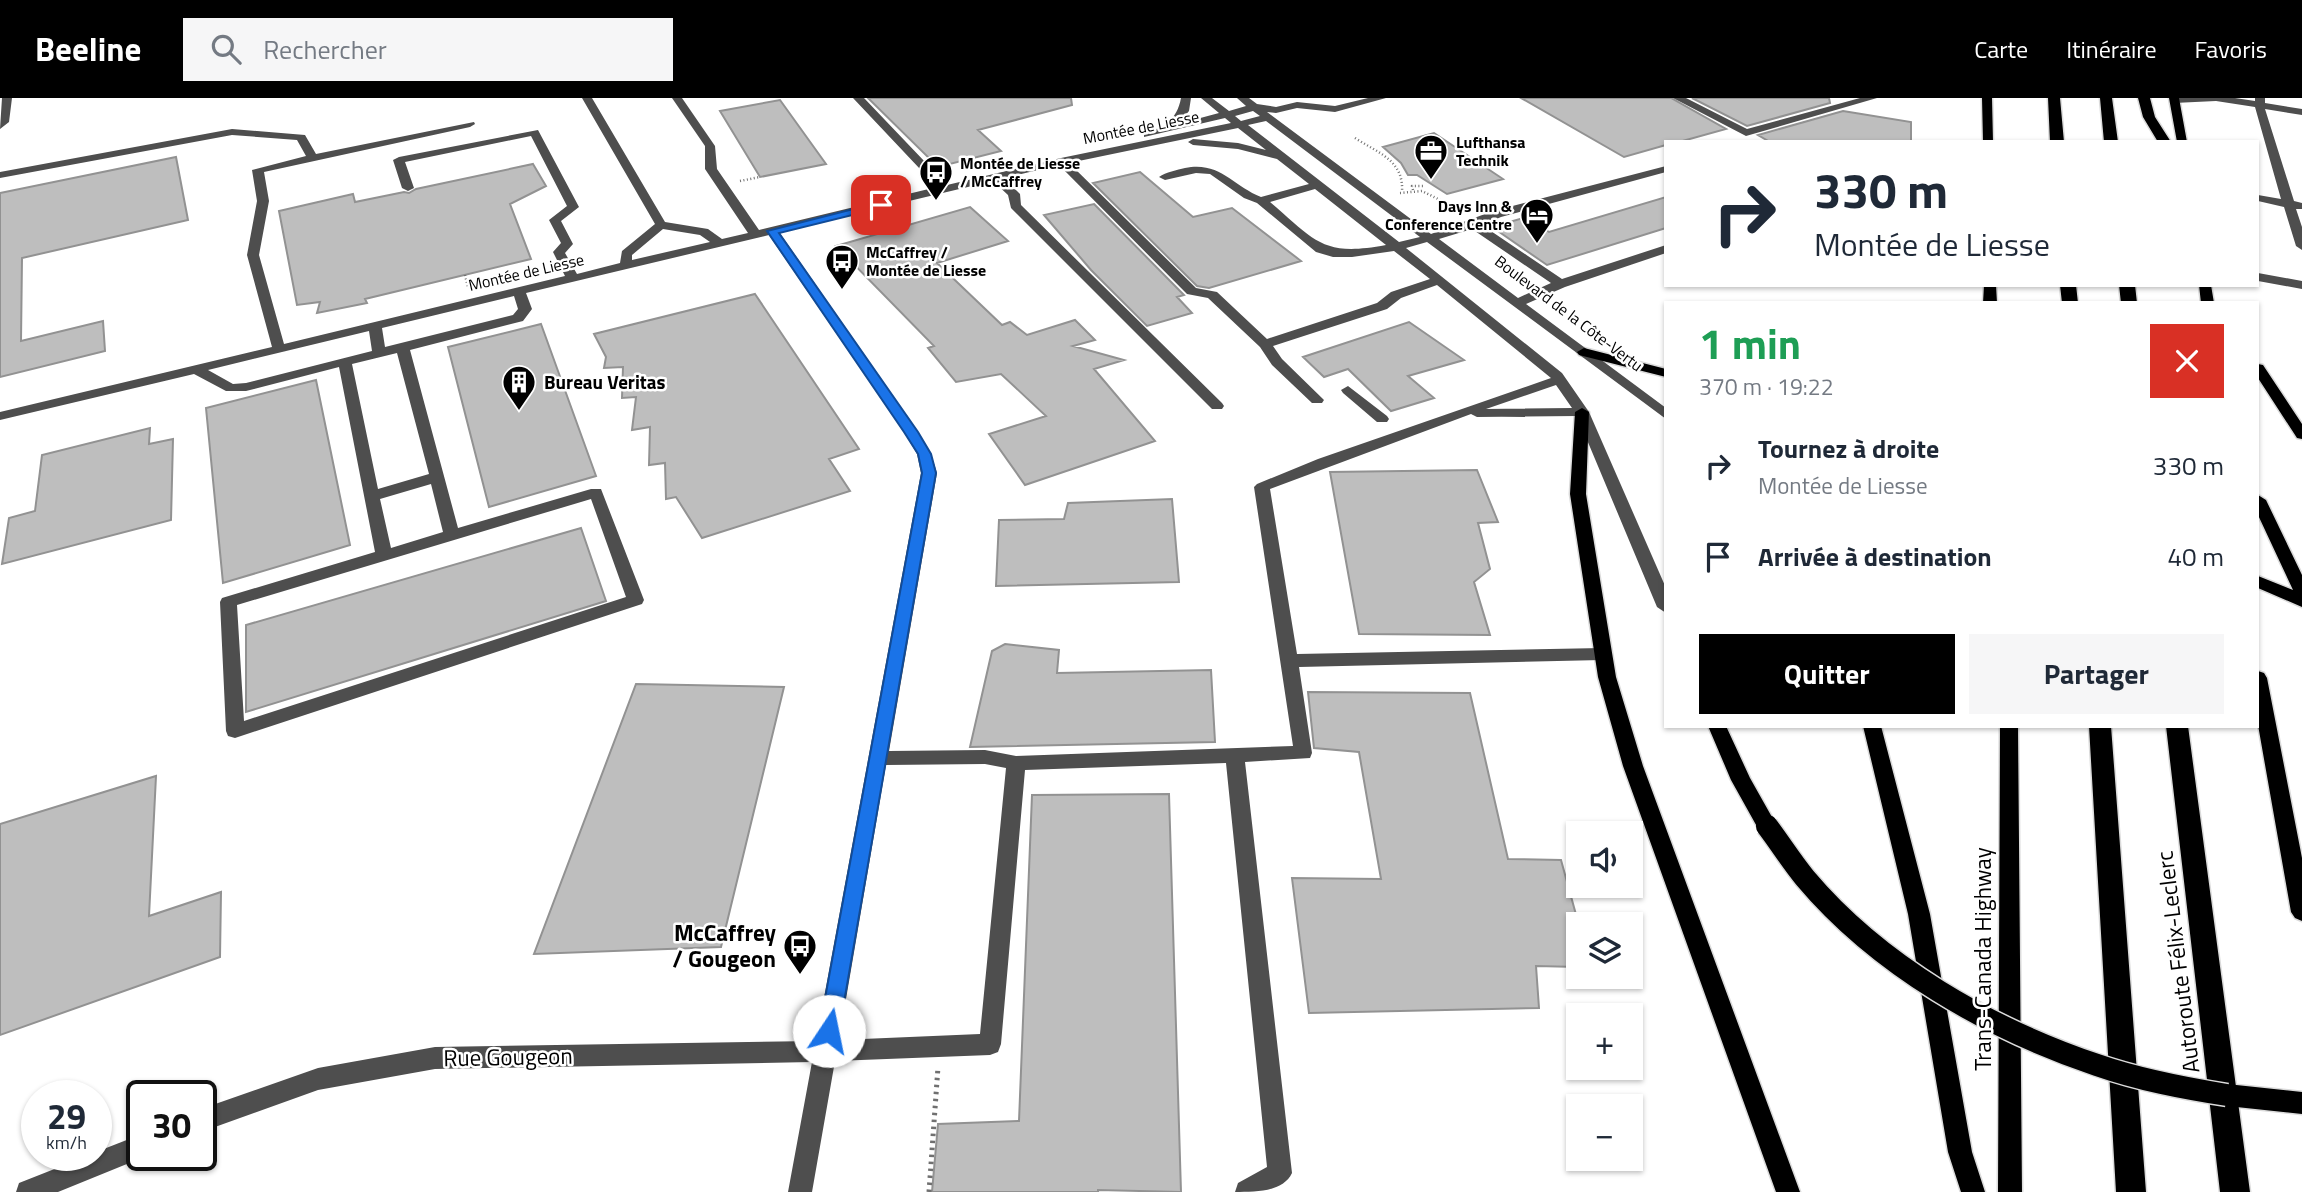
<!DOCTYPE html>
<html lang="fr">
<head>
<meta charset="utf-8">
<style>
	body { margin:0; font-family:"Titillium Web",sans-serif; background:#f6f6f7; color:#1f2937; height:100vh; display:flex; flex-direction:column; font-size:26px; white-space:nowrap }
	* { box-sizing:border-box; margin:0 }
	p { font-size:23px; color:#747a83 }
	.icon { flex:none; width:38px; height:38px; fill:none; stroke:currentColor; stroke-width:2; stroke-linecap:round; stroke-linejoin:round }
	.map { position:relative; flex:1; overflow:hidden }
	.panel { position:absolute; left:1664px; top:203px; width:595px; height:427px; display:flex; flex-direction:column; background:#fff; border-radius:0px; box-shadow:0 2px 5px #0004 }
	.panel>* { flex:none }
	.hud { position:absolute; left:1664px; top:42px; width:595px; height:147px; border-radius:0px; box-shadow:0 2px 5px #0004; background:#fff; color:#1f2937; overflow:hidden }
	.controls { position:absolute; left:1566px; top:723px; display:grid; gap:14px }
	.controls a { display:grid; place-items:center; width:77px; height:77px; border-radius:0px; background:#fff; box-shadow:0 2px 5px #0004; font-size:35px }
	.speed { position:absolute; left:21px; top:982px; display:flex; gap:14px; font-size:35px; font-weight:700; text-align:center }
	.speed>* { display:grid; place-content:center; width:91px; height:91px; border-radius:50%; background:#fff; box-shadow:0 2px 5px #0004; line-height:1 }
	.speed small { font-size:18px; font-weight:400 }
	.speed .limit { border:4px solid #111; border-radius:10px; background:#fff; color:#111 }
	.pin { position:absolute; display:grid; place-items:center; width:60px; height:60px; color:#fff; margin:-30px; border-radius:14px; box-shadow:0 4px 10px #0006 }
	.me { position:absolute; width:77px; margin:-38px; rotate:11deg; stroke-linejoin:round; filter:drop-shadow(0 0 5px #0008) }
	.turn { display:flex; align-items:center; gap:24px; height:147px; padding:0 35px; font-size:32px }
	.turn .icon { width:91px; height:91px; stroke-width:2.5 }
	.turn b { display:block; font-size:49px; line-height:60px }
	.round { display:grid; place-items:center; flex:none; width:74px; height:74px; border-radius:0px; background:#f6f6f7 }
	.summary { display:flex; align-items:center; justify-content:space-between; height:119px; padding:0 35px }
	h1 { font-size:42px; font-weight:700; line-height:52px; color:#1e9e55 }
	.cta { display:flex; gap:14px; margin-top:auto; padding:14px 35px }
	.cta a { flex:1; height:80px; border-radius:0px; background:#000; color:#fff; font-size:28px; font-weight:700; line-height:80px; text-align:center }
	.cta a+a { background:#f6f6f7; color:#1f2937 }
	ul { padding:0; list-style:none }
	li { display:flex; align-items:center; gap:21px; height:91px; padding:0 35px }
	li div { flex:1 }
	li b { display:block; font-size:26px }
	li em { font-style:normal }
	header { display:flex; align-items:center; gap:42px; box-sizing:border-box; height:98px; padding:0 35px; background:#000; color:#fff }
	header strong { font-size:33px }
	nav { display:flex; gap:38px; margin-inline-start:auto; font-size:24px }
	.search { width:490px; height:63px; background:#f6f6f7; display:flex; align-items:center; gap:18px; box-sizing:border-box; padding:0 24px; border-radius:0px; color:#747a83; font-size:26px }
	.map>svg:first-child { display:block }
</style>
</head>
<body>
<header>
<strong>Beeline</strong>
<div class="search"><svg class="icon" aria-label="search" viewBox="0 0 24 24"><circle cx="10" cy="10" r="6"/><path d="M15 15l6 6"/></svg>Rechercher</div>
<nav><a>Carte</a><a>Itinéraire</a><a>Favoris</a></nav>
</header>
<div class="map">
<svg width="2302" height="1094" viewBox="0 0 2302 1094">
	<rect width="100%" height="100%" fill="#fff"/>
	<path fill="#bebebe" stroke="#929292" stroke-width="2" d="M868 0H1071L1072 7 978 32 1001 53 938 69Z
		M1521 0H1671L1726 31 1679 44H1666V47L1624 59Z
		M1692 0H1829L1830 5 1747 28Z
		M780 2 826 66 760 79 720 13Z
		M1843 13 1911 24V44H1770L1758 37Z
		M1434 35 1503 81 1447 96 1417 77H1408L1401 65 1383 49Z
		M176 59 188 122 22 160 21 243 103 223 105 253 0 279V95Z
		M533 66 546 88 510 106 531 161 365 201 367 205 317 215 320 204 297 207 279 113 353 96 355 104 404 94 409 95 416 91Z
		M1140 74 1193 119 1232 110 1301 163 1209 190 1197 188 1093 85Z
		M1666 99V130L1547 167 1492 129 1527 119 1549 134Z
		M1094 106 1184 197 1177 199 1192 215 1147 228 1091 172 1044 117Z
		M970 109 1008 143 937 165 1002 227 1010 224 1027 237 1075 222 1095 242 1073 248 1124 262 1094 271 1155 343 1025 387 989 336 1046 318 1001 276 956 284 928 250 934 248 836 148Z
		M755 196 859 351 829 361 850 393 702 440 676 399 666 401 665 365 649 367 650 329 632 332 636 299 622 300 623 269 604 270 606 259 594 236Z
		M1409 224 1464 262 1408 278 1434 300 1391 313 1348 271 1324 279 1303 259Z
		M541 226 596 378 489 409 448 249Z
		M316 282 350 447 223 485 206 310Z
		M150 330 149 346 173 341 171 422 2 466 9 420 35 413 42 357Z
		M1477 372 1498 424 1478 425 1490 471 1474 484 1490 537 1359 536 1330 374Z
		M1172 401 1179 484 996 488 999 422 1064 421 1068 405Z
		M581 430 606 503 246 614V527Z
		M1005 546 1059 552 1057 575 1211 572 1215 644 970 649 992 553Z
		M636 586 784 589 721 849 534 856Z
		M1308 594 1470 595 1508 761 1561 762 1578 824V869L1536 868 1539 910 1309 915 1292 780 1381 781 1359 654 1314 650Z
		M156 678 149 818 221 794 220 859 0 937V726Z
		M1169 696 1181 1094 1098 1092V1094H932L938 1026 1019 1023 1032 697Z"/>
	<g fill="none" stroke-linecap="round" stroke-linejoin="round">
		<defs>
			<path id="major" d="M1982 0H1992L1993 44H1983Z
				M2169 0H2179L2187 44H2177Z
				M1984 187H1996L1997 205H1983Z
				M2199 187H2211L2214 205H2201Z
				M1584 250 1666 271V279L1579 257 1577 254Z
				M2258 266 2263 267 2302 326V341L2297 340 2258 280Z
				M1582 310 1589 314 1586 396 1616 579 1643 668 1800 1094H1776L1623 668 1598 579 1570 396 1575 314Z
				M2258 397 2266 402 2302 477V509L2258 490V478L2293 492 2258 417Z
				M2258 573 2264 575 2267 580 2302 760V823L2295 820 2291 814 2258 627Z
				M1708 628H1726L1750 680 1777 728 1774 734 1767 736 1760 734 1731 682Z
				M1863 628H1881L1930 816 1972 1054 1985 1094H1961L1948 1054 1908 816Z
				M2000 628H2018L2022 1094H1998Z
				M2227 986 2302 994V1016L2227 1008 2219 1005 2215 997 2219 989Z"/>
			<path id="highway" d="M2048 0H2060L2064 44H2050Z
				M2100 0H2112L2118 44H2104Z
				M2138 0H2150L2155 19 2171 44H2158L2143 19Z
				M2060 187H2076L2078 205H2062Z
				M2119 187H2135L2137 205H2121Z
				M2089 628H2111L2146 1094H2116Z
				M2166 628H2188L2250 1094H2220Z"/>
		</defs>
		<use href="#major" stroke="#dbdbdb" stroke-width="3"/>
		<use href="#highway" stroke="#dbdbdb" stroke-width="3"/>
		<path stroke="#707070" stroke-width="2.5" stroke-dasharray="1 2.5" stroke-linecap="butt" d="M1355 40C1378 55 1404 62 1402 94
			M740 83 760 79
			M1413 92 1412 88H1424
			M1400 95 1422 93 1454 109
			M465 177 468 189"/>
		<path stroke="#707070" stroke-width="5" stroke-dasharray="2.5 4.5" stroke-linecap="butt" d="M929 1094 938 969"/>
		<path fill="#4e4e4e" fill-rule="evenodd" d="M2 0H12L9 24 0 31Z
			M582 0H592L665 124 708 131 722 141 748 135 705 71V48L672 0H682L715 48 717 71 759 132 937 89 853 0H864L947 87 1061 60 1231 25 1225 20 1144 39V35C1164 30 1177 22 1181 0H1191L1189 13 1178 26 1219 15 1201 0H1212L1229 13 1246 8 1237 0H1249L1257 6 1276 9 1297 4 1335 8 1368 0H1386L1335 14 1297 10 1276 15 1267 14 1431 136 1493 113 1666 68V74L1501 119 1482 127 1562 181 1666 147V155L1565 189 1526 206 1666 310V321L1427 144 1406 150 1562 275 1589 314 1666 490V515L1657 509 1577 318 1477 319 1471 316 1270 391 1297 556 1602 550 1608 551 1611 556 1608 561 1602 562 1299 569 1312 655 1310 660 1245 664 1292 1075C1283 1094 1256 1094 1235 1094L1238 1085 1267 1069 1226 665 1025 672 1001 946 998 954 990 957 835 963 812 1094H788L812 964 435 971 318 992 201 1034V1011L318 970 435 949 816 943 921 375 917 356 904 334 769 137 526 195 532 211 523 223 410 252 458 430 591 391H601L644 502 642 506 235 640 228 638 226 633 220 504 222 500 375 454 339 269 246 293H226L194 276 0 322V314L272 249 247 157 257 103 252 72 306 58 297 42 232 37 0 80V74L232 31 305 37 316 56 474 24 475 26 470 29 264 74 269 103 259 157 284 246 565 178 553 154 561 145 549 122 567 108 531 38 405 64 414 90 408 93 402 90 393 62 399 59 538 32 579 109 561 123 573 146 565 155 577 176 620 165 622 153 655 126ZM1253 13 1260 18 1241 23 1235 18ZM1266 23 1420 139 1399 144 1248 27ZM1238 30 1266 52 1238 45 1193 41 1188 44 1193 47 1238 51 1277 61 1309 86 1261 99C1233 88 1220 63 1185 70 1177 72 1166 74 1159 79L1165 82 1196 75 1210 76 1244 100 1257 105 1316 154 1333 159H1352L1394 153 1430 181 1391 194 1377 205 1267 241 1217 194 1196 190 1069 65ZM1059 67 1187 196 1208 200 1260 249 1272 267 1312 305H1322L1324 302 1282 261 1273 248 1387 211 1401 200 1437 187 1551 280 1318 361 1257 386 1254 389 1293 648 1016 658 985 652 889 653 937 375 931 356 918 334 779 134 993 83 1008 97 1011 110 1212 311H1222L1224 308 1222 305 1021 107 1020 96 1004 80ZM1315 91 1386 147C1322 159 1316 143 1270 104ZM663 131 700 137 710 144 632 162V157ZM1472 131 1551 185 1518 200 1439 141ZM514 198 518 211 513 217 385 249 382 230ZM369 233 372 253 246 285 233 286 208 272ZM397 255 429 376 378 391 352 266ZM1556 287 1572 310 1486 311ZM431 386 443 434 391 450 380 401ZM591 401 626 499 244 623 237 507ZM985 666 1006 670 980 936 839 942 886 667Z
			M1673 0H1686L1747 31 1860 0H1877L1746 38Z
			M2170 0H2235L2255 3V0H2265V5L2302 11V17L2265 11 2294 103 2302 105V111H2296L2302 129V152L2296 148 2284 109 2258 103V97L2281 101 2255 9 2216 3 2174 5 2170 4Z
			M2258 175 2302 183V191L2258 183Z
			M1348 288 1387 318 1389 321 1387 324H1377L1343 295 1341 292Z
			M142 1036V1057H149L58 1094H16L19 1085 90 1057H96V1054Z"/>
		<use href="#major" fill="#000" fill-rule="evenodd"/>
		<use href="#highway" fill="#000" fill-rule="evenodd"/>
		<defs>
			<path id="major-bridge" d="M1767 728C1780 745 1791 763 1805 780 1879 868 1990 931 2097 967 2140 982 2183 990 2227 997"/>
		</defs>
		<use href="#major-bridge" stroke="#dbdbdb" stroke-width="25" stroke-linecap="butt"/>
		<use href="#major-bridge" stroke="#000" stroke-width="22"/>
	</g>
	<path fill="#1a73e8" stroke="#114b97" stroke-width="2" d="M881 104H885V109L779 135 918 334 931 356 936 375 839 933 836 939 829 942 822 939 819 933 922 375 918 356 904 334 767 133Z"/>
	<defs>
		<symbol id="office-pin" viewBox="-11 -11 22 30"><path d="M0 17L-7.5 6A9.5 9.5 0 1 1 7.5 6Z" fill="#000" stroke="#fff"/><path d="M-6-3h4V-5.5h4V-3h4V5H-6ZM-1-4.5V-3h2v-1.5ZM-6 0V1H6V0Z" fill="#fff"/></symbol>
		<symbol id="bus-pin" viewBox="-11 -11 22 30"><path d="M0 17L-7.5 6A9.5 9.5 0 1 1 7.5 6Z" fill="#000" stroke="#fff"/><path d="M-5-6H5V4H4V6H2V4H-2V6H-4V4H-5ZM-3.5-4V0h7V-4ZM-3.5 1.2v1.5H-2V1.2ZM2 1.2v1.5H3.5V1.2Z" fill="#fff"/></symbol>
		<symbol id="hotel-pin" viewBox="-11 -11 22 30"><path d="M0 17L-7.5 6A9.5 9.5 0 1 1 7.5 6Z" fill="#000" stroke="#fff"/><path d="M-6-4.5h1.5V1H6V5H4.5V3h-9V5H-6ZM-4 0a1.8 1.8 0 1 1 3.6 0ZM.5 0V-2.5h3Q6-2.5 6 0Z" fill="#fff"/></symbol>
		<symbol id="building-pin" viewBox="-11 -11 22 30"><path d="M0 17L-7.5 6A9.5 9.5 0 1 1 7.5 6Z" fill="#000" stroke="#fff"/><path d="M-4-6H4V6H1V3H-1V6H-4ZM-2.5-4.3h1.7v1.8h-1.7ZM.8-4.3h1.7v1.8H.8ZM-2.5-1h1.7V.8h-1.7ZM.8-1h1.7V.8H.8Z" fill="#fff"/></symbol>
	</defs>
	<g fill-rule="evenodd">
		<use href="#office-pin" x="1412" y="34" width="38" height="52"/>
		<use href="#bus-pin" x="917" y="55" width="38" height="52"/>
		<use href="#hotel-pin" x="1518" y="98" width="38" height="52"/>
		<use href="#bus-pin" x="823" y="144" width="38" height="52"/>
		<use href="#building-pin" x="500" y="265" width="38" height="52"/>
		<use href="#bus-pin" x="781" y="829" width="38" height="52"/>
	</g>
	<g text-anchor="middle" stroke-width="5" stroke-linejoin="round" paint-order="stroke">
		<g font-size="16" fill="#000" stroke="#fff">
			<text transform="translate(1141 29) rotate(-11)" y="6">Montée de Liesse</text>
			<text transform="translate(526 174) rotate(-13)" y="6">Montée de Liesse</text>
			<text transform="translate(1569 215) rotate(37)" y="6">Boulevard de la Côte-Vertu</text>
		</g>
		<g font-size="16" font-weight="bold" fill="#000" stroke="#fff" text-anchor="start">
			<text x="1456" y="50">Lufthansa<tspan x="1456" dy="18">Technik</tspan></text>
			<text x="960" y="71">Montée de Liesse<tspan x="960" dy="18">/ McCaffrey</tspan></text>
			<text x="1512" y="114" text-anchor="end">Days Inn &amp;<tspan x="1512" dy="18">Conference Centre</tspan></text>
			<text x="866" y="160">McCaffrey /<tspan x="866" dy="18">Montée de Liesse</tspan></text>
		</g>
		<g font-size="19" font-weight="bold" fill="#000" stroke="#fff" text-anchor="start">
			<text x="544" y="291">Bureau Veritas</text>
		</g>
		<g font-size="23" font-weight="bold" fill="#000" stroke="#fff" text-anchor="end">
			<text x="776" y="843">McCaffrey<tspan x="776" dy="26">/ Gougeon</tspan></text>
		</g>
		<g font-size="23" fill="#000" stroke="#fff">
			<text transform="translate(1983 861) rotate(-90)" y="8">Trans-Canada Highway</text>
			<text transform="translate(2178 864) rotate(-97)" y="8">Autoroute Félix-Leclerc</text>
			<text transform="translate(508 959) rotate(-1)" y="8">Rue Gougeon</text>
		</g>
	</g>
</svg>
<div class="controls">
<a><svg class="icon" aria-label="sound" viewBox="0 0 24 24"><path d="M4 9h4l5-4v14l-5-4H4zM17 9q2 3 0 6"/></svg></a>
<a><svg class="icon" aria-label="layers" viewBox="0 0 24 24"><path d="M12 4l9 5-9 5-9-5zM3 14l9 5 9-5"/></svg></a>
<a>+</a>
<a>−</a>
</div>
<div class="speed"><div>29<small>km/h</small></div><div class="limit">30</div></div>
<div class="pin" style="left:881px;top:107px;background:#d93025"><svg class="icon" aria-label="arrive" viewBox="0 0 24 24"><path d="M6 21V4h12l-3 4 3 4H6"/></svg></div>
<svg class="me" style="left:829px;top:933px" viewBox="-20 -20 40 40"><circle r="19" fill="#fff"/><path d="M0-13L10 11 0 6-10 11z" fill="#1a73e8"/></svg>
<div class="hud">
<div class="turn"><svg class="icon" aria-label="right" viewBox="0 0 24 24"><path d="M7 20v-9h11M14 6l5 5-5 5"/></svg><div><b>330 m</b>Montée de Liesse</div></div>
</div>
<section class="panel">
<div class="summary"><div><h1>1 min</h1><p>370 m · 19:22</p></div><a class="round" style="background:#d93025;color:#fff"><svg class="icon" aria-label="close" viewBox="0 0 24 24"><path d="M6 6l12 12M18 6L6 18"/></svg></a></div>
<ul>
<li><svg class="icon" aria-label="right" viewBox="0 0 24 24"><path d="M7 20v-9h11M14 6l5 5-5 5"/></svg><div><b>Tournez à droite</b><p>Montée de Liesse</p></div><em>330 m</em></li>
<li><svg class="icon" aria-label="arrive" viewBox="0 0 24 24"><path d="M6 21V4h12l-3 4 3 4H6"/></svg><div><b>Arrivée à destination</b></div><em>40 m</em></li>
</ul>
<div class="cta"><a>Quitter</a><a>Partager</a></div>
</section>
</div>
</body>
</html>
